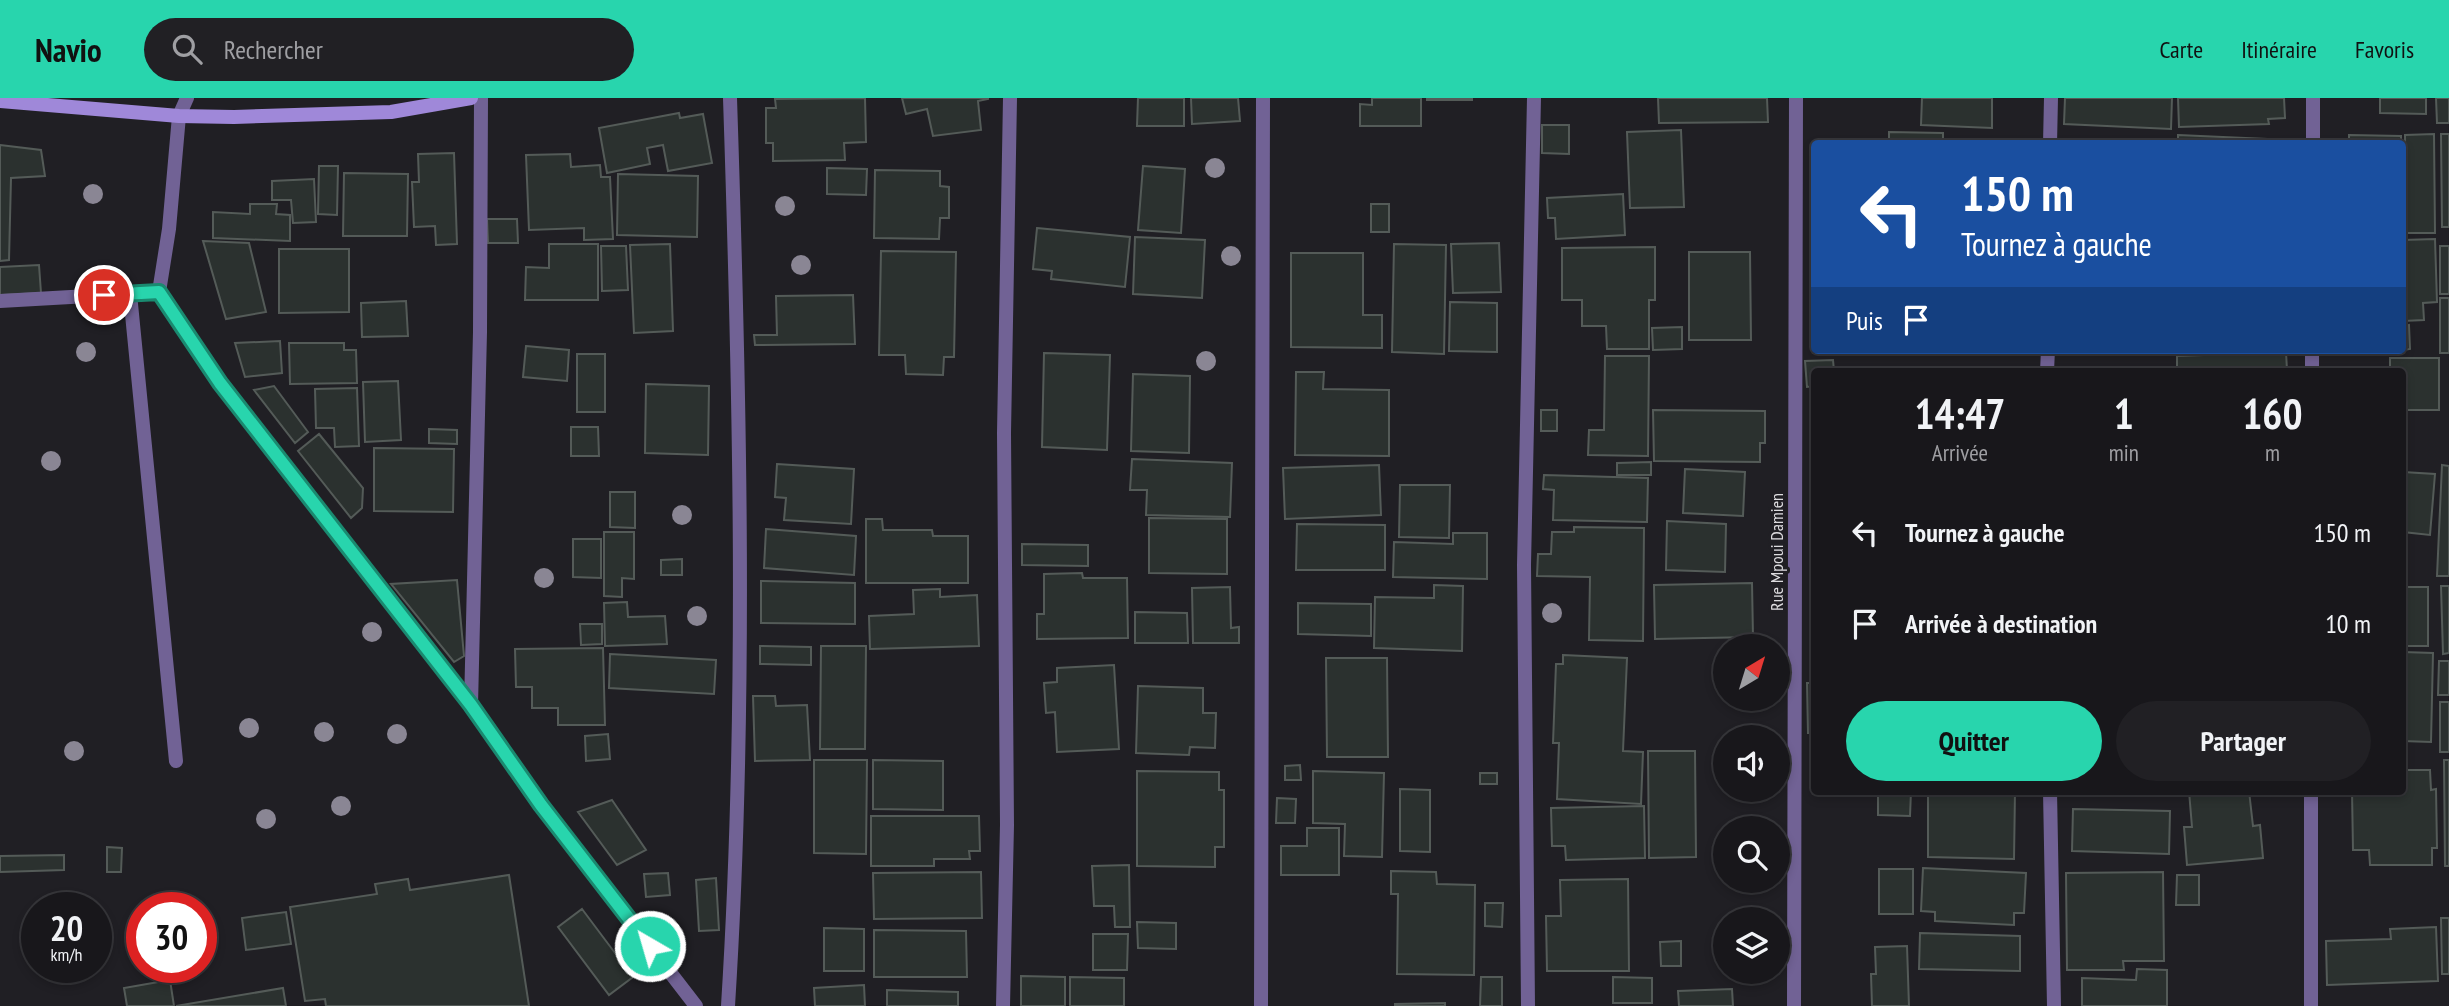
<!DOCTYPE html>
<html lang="fr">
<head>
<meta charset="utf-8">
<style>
	body { margin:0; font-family:"PT Sans Narrow",sans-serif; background:#212024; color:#f1f3f6; height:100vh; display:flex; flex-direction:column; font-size:26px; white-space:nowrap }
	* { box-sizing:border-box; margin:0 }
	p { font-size:23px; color:#9f9fa3 }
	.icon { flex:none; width:38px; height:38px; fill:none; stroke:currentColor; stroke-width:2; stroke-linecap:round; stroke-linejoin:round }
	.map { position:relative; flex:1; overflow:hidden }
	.drawer { position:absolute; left:1811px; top:270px; width:595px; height:427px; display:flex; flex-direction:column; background:#18171b; border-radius:7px; box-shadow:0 4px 10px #0003,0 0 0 2px #36363a }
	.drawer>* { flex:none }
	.hud { position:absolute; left:1811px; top:42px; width:595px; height:214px; border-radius:7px; box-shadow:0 4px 10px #0003,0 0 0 2px #36363a; background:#1a4fa0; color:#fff; overflow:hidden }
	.needle { width:46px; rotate:38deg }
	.buttons { position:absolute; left:1713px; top:536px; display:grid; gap:14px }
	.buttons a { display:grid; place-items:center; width:77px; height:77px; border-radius:50%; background:#18171b; box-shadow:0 4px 10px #0003,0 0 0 2px #36363a; font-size:35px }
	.speed { position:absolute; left:21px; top:794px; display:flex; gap:14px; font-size:35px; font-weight:700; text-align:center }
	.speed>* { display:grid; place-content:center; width:91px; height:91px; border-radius:50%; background:#18171b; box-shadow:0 4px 10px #0003,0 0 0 2px #36363a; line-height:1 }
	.speed small { font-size:18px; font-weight:400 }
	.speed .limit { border:10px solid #d22; background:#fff; color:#111 }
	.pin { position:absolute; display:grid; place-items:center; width:60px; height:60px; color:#fff; margin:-30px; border:4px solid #fff; border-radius:50%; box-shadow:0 2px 7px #0007 }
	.me { position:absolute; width:77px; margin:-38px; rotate:322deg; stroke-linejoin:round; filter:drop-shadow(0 0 5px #0008) }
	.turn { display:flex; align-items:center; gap:24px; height:147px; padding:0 35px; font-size:32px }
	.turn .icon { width:91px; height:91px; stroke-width:2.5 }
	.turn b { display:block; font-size:49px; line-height:60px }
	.then { display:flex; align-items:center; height:66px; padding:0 35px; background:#0003; gap:14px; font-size:26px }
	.eta { display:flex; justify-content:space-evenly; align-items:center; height:119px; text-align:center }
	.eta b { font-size:42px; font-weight:700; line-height:49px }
	.cta { display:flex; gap:14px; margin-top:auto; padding:14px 35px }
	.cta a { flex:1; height:80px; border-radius:42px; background:#28d5ad; color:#111; font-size:28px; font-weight:700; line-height:80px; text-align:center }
	.cta a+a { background:#212024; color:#f1f3f6 }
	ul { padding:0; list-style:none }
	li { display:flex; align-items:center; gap:21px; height:91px; padding:0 35px }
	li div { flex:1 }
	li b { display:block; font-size:26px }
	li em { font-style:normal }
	header { display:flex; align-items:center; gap:42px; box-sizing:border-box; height:98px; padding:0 35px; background:#28d5ad; color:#111 }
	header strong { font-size:33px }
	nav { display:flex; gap:38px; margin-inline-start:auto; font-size:24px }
	.search { width:490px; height:63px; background:#212024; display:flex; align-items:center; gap:18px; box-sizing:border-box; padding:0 24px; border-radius:38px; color:#9f9fa3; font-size:26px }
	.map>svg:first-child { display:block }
</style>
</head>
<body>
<header>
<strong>Navio</strong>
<div class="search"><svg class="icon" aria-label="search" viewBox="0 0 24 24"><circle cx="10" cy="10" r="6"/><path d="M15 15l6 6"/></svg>Rechercher</div>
<nav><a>Carte</a><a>Itinéraire</a><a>Favoris</a></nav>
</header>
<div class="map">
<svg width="2449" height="908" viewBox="0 0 2449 908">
	<rect width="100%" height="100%" fill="#201f24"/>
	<path fill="#2b312f" stroke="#545b58" stroke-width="2" d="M865 0 866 44 844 45 845 62 773 63V45H766V10H776L775 1Z
		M902 0H988V1L978 3 981 32 933 38 927 11 906 16Z
		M1138 0H1184V28H1137Z
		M1191 0H1238L1240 23 1192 26Z
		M1372 0H1421V28H1360V6L1372 7Z
		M1427 0H1472V2H1427Z
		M1658 0H1767L1768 24 1659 25Z
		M1922 0H1992V30L1921 27Z
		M2065 0H2172L2171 31 2064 26Z
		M2178 0H2284L2285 20 2268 21 2269 26 2179 29Z
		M2380 0H2426V16L2380 15Z
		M2436 0H2449V25H2437Z
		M679 15 680 20 703 16 712 65 668 73 663 47 647 50 650 66 607 75 599 30Z
		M1542 27H1569V56L1542 55Z
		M1681 32 1684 109 1630 110 1627 34Z
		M1889 34 1943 35V45L1961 46H1851V43L1889 44Z
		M2434 36 2435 135H2406L2405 37Z
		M2441 36H2449V129H2442Z
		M2178 37 2267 41V46H2178Z
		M2349 37 2401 38V46H2349Z
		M0 47 41 52 45 78 11 80 9 162 0 163Z
		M454 55 457 146 436 147 435 128 414 129 412 84H419L418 56Z
		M570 56 571 69 600 67 601 79H610L613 141 584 142V130L529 132 526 57Z
		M319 68H338L337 117 318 116Z
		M1143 68 1185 71 1181 135 1138 132Z
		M827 70 867 71 866 97 827 96Z
		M875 72 940 73V88L949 89V120H940L939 141 874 140Z
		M344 75 408 76 407 138H343Z
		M618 76 698 78 697 139 617 137Z
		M314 81 316 124 293 125 291 102H272V83Z
		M1623 96 1625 137 1556 141 1555 120H1548L1547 100Z
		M250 106H277L276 116 290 117V143L213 140V114L250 116Z
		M1371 106H1389V134H1371Z
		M487 121H517L518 145H488Z
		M1037 130 1130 139 1125 189 1051 181 1052 173 1033 171Z
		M1135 139 1205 142 1202 200 1133 196Z
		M2435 141 2437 204 2423 205 2424 222 2403 223V142Z
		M203 143 249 145 266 214 226 221Z
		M1499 145 1501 194 1453 195 1451 146Z
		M549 146H598V202H525L526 169 549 170Z
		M670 146 673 233 634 235 630 147Z
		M1394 146 1446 147 1444 256 1392 254Z
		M601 148H626L628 192 602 193Z
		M2440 148H2449V196H2440Z
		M1655 149V202H1649V251H1607L1606 228H1582V202H1562V150Z
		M279 151H349V214L279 215Z
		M881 153 956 154 954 259H944L943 277 906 276 905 257H879Z
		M1689 154H1750L1751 242H1689Z
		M1291 155H1363V217H1382V250L1291 249Z
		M39 167 41 195 0 197V169Z
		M853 197 855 246 755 247 754 237H777L776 198Z
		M2440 200H2449V255H2440Z
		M406 203 408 238 362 239 361 205Z
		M1450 204 1497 205V254L1449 253Z
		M2409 227 2410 251 2403 252V228Z
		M1682 229V251L1653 252 1652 230Z
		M280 243 282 275 245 279 235 245Z
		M289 245H344V252H356L357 285 290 286Z
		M526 248 569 252 567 283 523 279Z
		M1929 252H2008V253L1929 255Z
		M2328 252H2394L2328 255Z
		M2286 254 2287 272 2177 273V258Z
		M1044 255 1110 257 1107 352 1042 349Z
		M577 256H605V314H577Z
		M1605 258H1649L1648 358 1588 357 1589 332H1604Z
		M2390 260H2439V312H2403V273H2390Z
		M1833 262 1834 273H1815V288L1807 289 1805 263Z
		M1296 274H1324L1323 291 1389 292V358L1295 357Z
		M1133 276 1190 278 1189 355 1131 353Z
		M398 283 401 342 365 344 363 284Z
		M646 286 709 288 708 357 645 355Z
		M274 288 308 334 295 345 254 292Z
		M357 290 359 348 335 349 334 330H316L315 291Z
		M1541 312H1557V333H1541Z
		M1653 312 1765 313V345H1760V364L1654 363Z
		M571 329H598L599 358H571Z
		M429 331 457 332V346L429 345Z
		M319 336 363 390 362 410 351 420 298 353Z
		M374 350 454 351 453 414 374 413Z
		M1132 361 1232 365 1230 419 1146 417 1147 392H1130Z
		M1651 364V377H1617V365Z
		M777 366 854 371 851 426 784 422 786 400 775 399Z
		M1379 367 1381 417 1285 421 1283 370Z
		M2442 367 2449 368V478H2437Z
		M1685 371 1745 374 1743 418 1683 415Z
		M2403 374 2435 376 2430 437 2403 434Z
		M1544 377 1648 380 1647 424 1553 422 1554 392 1543 391Z
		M1400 387H1450L1449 440 1399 439Z
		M610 394H635V430L610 429Z
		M1149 420 1227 421V476L1149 475Z
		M866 421H882L883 432H932L933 438H968V485H866Z
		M1667 423 1726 426 1725 474 1666 472Z
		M1297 426 1385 427V472H1296Z
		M1574 429 1644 430 1643 543 1589 542 1590 479 1537 478 1538 456H1551L1552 434H1574Z
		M766 431 856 438 854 477 764 470Z
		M604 434H634V481L622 480V499L604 498Z
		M1453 435H1487V481L1393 479 1394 444 1453 446Z
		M573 441H601V480L573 479Z
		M1022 446 1088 447V468L1022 467Z
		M682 461V477H661V462Z
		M1082 475 1083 480H1127L1128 540 1037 541V516H1044V476Z
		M457 482 464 558 454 564 391 486Z
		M761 483 855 485V526L761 525Z
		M1752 485 1753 539 1655 541 1654 487Z
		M1434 487 1463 488 1462 553 1374 550 1375 499 1434 500Z
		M2441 488H2449V555L2443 556Z
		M1230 489 1231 530 1239 529V545H1193L1192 490Z
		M2403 489H2428V548H2403Z
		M940 491V499L977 497 979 548 870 551 869 518 914 516 913 492Z
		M627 504 628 519 665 518 667 546 605 548 604 505Z
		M1298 505 1371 506V538L1298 536Z
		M1135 514 1187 515 1188 545H1135Z
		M580 526H602V546L581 547Z
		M760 548 811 549V567L760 566Z
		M821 548H866L865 651H820Z
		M603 550 605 627H558V610H532V589H516L515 551Z
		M1723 550H1726V581H1724Z
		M2403 554 2433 555 2431 644 2403 643Z
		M610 556 716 562 714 596 609 590Z
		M1563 557 1627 560 1623 653 1643 654 1641 706 1557 701 1559 645H1553L1556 566H1563Z
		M1326 560H1387L1388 659H1327Z
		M2439 563H2449V597H2438Z
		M1114 567 1119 651 1057 654 1055 614 1046 615 1044 585 1057 584V570Z
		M1807 585H1815V635H1808Z
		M1138 588 1203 590V615H1216L1215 650 1190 649 1189 657 1136 655Z
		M753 598H775L776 608 807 607 810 662 755 663Z
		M2440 604H2449V654H2440Z
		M608 636 610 661 586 663 585 638Z
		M1648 653H1695L1696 759 1649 760Z
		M814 662H867L866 756 814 755Z
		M873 662 943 663V712L873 711Z
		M2444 662H2449V768H2445Z
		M1300 667 1301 682H1285V668Z
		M2403 672H2430L2431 692 2436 691 2437 750H2432V767H2370L2369 752H2353L2352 693H2403Z
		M1137 673 1219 674V692H1224V749H1215V769L1137 768Z
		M1313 673 1384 675 1382 759 1344 758 1345 726 1313 725Z
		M1480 675H1497V686H1480Z
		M1400 691 1430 692V754L1400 753Z
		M1878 693H1911L1910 718 1878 717Z
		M1928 693H2015L2014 761 1928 759Z
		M2189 693H2249L2253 728 2260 727 2263 760 2187 767 2184 729H2192Z
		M1277 700 1296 701 1295 725H1276Z
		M612 702 646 752 617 767 578 714Z
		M1644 708 1645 760 1566 762 1565 748H1552L1551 710Z
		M2073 711 2170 713 2169 756 2072 753Z
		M871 718H979L980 753H969L970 761H934V768H871Z
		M1748 722 1749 730H1737L1736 723Z
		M1307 730H1339V777H1281V748H1307Z
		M107 749 122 750 121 774H107Z
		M64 757V772L0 774V758Z
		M1129 767 1130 829H1115L1114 808H1094L1092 768Z
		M1923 770 2026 775 2024 815H2014V827L1935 823V814L1921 813Z
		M1879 771H1913V816H1879Z
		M1391 773 1436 774 1437 786 1475 787 1474 877 1397 876 1398 796H1391Z
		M981 774 982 820 874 821 873 775Z
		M2163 774 2164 863H2123L2124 872H2067L2066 775Z
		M668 775 670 797 646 799 644 776Z
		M509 777 529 908H326L325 901 305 903 290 809 377 796 375 786 408 781 410 792Z
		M2177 777H2199V807H2176Z
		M716 780 719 832 699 833 696 782Z
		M1628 781 1629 873H1547L1546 818H1561L1560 782Z
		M1485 805H1503L1502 829 1485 828Z
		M582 811 633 879 609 897 558 829Z
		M286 814 291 846 246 852 242 820Z
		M2441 820H2449V876H2442Z
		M1137 824 1176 825V851L1138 850Z
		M2436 829 2438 883 2327 887 2326 843 2391 841 2390 831Z
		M824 830 864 831V873H824Z
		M874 832 966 833 967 879H874Z
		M1920 835 2020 838V873L1919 871Z
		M1093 836H1128L1127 872H1093Z
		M1681 843V868H1661L1660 844Z
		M1907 848 1909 908H1872L1871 876H1876L1875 849Z
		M2137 871 2167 872V908H2082V880L2136 882Z
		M1021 878 1065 879V908H1021Z
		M1070 879 1124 880V908H1070Z
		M1481 879H1502V908H1480Z
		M1613 879 1652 880V905H1613Z
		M170 882 174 908H127L124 890Z
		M864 887 865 908H815L814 890Z
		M283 890 286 908H176Z
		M1732 891 1733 908H1679L1678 893Z
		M887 892 958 894V908H887Z
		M1445 905V908H1395V906Z"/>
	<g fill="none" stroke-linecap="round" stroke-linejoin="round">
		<path stroke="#716295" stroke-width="14" d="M130 196 176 663"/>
		<path stroke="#716295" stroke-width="14" d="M187 0 179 18 169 131 159 194 220 285 471 607 541 707 696 908
			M2050 46 2051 0
			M2313 46V0
			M0 203 159 194
			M2047 273 2048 252
			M2312 273V252
			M471 607 480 234 481 0
			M2050 693 2054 908
			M728 908C747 606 740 303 730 0
			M1003 908 1007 727 1004 335 1010 0
			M1261 908 1263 0
			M1528 908 1524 467 1534 0
			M1794 908 1796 0
			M2311 908V693"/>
		<path stroke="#9f88d9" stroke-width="14" d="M0 3 179 18 234 19 391 14 471 0"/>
	</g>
	<g fill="#8a8694">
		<circle cx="1215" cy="70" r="10"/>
		<circle cx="93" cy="96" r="10"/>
		<circle cx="785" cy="108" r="10"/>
		<circle cx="1231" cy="158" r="10"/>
		<circle cx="801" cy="167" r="10"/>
		<circle cx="86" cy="254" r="10"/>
		<circle cx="1206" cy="263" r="10"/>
		<circle cx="51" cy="363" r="10"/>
		<circle cx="682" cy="417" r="10"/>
		<circle cx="544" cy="480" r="10"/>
		<circle cx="1552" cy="515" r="10"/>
		<circle cx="697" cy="518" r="10"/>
		<circle cx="372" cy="534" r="10"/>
		<circle cx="249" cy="630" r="10"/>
		<circle cx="324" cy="634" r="10"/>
		<circle cx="397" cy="636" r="10"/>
		<circle cx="74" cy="653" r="10"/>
		<circle cx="341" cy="708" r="10"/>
		<circle cx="266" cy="721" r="10"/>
	</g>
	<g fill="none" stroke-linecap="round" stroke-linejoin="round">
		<defs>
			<path id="route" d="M104 197 159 194 220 285 471 607 541 707 650 848"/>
		</defs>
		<use href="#route" stroke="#1a8a70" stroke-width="18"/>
		<use href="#route" stroke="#28d5ad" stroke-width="12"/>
	</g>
	<g text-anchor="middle" stroke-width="6" stroke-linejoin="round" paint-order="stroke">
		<g font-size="18" fill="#dddcdf" stroke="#201f24">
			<text transform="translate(1777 454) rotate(-90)" y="6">Rue Mpoui Damien</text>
		</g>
	</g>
</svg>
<div class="buttons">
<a><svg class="needle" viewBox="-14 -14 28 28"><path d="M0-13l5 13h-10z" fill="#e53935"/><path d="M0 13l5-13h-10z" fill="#9f9fa3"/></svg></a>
<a><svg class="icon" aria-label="sound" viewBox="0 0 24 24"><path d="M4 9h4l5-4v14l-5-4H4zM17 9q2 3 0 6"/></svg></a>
<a><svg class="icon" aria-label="search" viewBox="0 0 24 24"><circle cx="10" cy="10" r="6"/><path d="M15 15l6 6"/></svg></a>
<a><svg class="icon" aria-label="layers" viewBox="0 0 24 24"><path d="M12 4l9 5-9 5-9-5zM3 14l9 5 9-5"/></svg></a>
</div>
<div class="speed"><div>20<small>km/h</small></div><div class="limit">30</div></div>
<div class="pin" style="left:104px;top:197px;background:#d93025"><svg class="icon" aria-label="arrive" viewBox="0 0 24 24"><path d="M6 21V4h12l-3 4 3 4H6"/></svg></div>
<svg class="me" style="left:650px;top:848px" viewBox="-20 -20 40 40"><circle r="17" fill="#28d5ad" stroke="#fff" stroke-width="3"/><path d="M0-11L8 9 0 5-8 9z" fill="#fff"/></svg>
<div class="hud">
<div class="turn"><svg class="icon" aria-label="left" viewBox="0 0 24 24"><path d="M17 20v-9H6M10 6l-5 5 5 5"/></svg><div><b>150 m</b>Tournez à gauche</div></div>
<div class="then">Puis<svg class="icon" aria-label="arrive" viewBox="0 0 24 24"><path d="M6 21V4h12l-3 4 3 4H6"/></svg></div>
</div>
<section class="drawer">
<div class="eta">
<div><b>14:47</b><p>Arrivée</p></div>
<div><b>1</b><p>min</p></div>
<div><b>160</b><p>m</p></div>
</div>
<ul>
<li><svg class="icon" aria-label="left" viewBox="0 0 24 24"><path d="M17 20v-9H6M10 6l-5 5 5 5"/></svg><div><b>Tournez à gauche</b></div><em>150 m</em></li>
<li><svg class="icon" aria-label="arrive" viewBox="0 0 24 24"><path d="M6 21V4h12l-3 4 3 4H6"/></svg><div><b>Arrivée à destination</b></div><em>10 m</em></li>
</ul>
<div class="cta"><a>Quitter</a><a>Partager</a></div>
</section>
</div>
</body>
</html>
